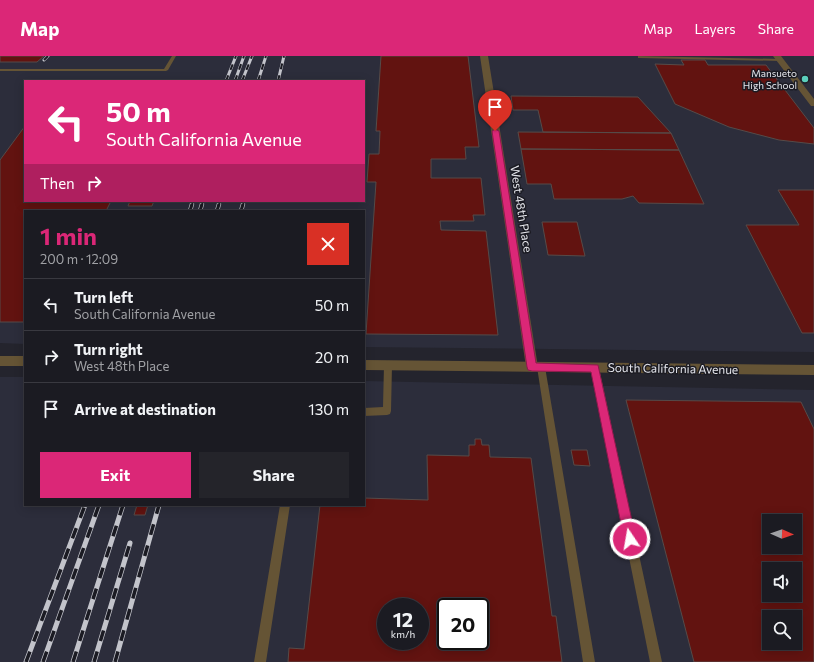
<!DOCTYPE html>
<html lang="en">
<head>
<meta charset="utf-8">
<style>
	body { margin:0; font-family:Commissioner,sans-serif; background:#24242a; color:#f1f3f6; height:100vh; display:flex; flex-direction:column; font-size:15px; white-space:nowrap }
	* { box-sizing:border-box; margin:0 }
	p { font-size:13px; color:#a0a1a5 }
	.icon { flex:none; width:22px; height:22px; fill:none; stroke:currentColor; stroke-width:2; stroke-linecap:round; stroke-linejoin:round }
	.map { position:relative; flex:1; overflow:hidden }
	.drawer { position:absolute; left:24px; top:154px; width:341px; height:296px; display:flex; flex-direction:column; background:#1b1b22; border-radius:0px; box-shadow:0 2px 10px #0003,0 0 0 1px #393940 }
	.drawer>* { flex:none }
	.top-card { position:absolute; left:24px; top:24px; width:341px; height:122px; border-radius:0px; box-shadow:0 2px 10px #0003,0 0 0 1px #393940; background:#db2777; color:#fff; overflow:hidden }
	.needle { width:26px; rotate:92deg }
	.fabs { position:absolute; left:762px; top:458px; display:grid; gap:8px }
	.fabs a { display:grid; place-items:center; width:40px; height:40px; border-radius:0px; background:#1b1b22; box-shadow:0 2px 10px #0003,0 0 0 1px #393940; font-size:20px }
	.speed { position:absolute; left:377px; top:542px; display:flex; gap:8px; font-size:20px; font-weight:700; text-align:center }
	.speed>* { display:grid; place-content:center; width:52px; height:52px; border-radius:50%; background:#1b1b22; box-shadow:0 2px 10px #0003,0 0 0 1px #393940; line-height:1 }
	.speed small { font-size:10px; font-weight:400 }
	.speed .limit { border:2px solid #111; border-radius:6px; background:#fff; color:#111 }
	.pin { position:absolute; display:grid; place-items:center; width:34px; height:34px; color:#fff; margin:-41px -17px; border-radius:50% 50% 50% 0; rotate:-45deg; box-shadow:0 0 4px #0007 }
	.pin .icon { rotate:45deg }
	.me { position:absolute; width:44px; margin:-22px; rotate:348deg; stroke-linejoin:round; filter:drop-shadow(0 0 3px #0008) }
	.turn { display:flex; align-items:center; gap:14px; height:84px; padding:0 16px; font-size:18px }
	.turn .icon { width:52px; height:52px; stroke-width:2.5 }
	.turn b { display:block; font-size:28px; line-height:34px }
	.then { display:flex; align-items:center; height:38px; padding:0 16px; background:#0003; gap:8px; font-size:15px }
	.round { display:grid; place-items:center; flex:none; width:42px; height:42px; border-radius:0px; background:#24242a }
	.head { display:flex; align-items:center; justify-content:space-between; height:68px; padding:0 16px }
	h1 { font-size:24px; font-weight:700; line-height:30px; color:#db2777 }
	.primary-button { display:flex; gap:8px; margin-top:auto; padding:8px 16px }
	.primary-button a { flex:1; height:46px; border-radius:0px; background:#db2777; color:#fff; font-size:16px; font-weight:700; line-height:46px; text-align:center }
	.primary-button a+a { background:#24242a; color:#f1f3f6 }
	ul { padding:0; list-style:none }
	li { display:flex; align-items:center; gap:12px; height:52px; padding:0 16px; border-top:1px solid #393940 }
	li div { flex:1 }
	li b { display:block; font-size:15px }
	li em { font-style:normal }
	header { display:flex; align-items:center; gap:24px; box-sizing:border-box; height:56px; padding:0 20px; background:#db2777; color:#fff }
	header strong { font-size:19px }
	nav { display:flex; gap:22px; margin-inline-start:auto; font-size:14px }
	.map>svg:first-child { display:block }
</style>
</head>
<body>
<header>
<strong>Map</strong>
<nav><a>Map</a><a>Layers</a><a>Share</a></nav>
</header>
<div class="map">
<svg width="814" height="606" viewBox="0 0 814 606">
	<rect width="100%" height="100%" fill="#24242d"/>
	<path fill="#2c2d3b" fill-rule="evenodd" d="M0 0H814V296L364 291V155H25V288L0 287ZM25 25H364V145H25Z
		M0 321H25V449H364V325L814 334V606H0ZM769 465H795V491H769ZM769 513H795V539H769ZM386 551H420V585H386ZM446 551H480V585H446ZM769 561H795V587H769Z"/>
	<path fill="#621310" stroke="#564b49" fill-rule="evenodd" d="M0 0H44L37 6H0Z
		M381 0H468L479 91H465L466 103H431V122H481L485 159H473L474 165H440L441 174 486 175 498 279 366 278 376 126H367L369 98H379L380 75H376Z
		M681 4H705L708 9H766L814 72V88L779 84 729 71 675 48 655 8 684 9Z
		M511 40 638 41 671 77 543 76 538 54H513Z
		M25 70V145H111L106 155H25V266H0V104Z
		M518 76 671 77 679 94 521 93Z
		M521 93 679 94 704 148 639 147 633 140 622 143H554L551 128H527Z
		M778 134H814V277H802L746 169H799Z
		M130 145H154L152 150H128Z
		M542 166H577L585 200 548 199Z
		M626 344 801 346 814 373V606H694ZM769 465H795V491H769ZM769 513H795V539H769ZM769 561H795V587H769Z
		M475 383H481L482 389H489L490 401 531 402 552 560H556L562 606H288L289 592 304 593 320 449H364V442L428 444 427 399 469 400V389H475ZM386 551H420V585H386ZM446 551H480V585H446Z
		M571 394H587L590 410 574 409Z
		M137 449H148L145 459H134Z"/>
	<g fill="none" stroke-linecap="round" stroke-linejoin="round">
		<path fill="#655435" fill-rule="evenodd" d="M172 0H176L168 14 166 15H0V13H164Z
			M638 0 780 3 782 4 780 5 640 2H638Z
			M388 306 391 307 392 309 391 355 390 358 387 359 364 360V352L383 351 384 309 385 307Z
			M541 308 544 309 545 311 595 606H583L537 311 538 309Z
			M595 309 598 310 599 312 662 606H650L591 312 592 310Z
			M280 449H290L266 606H254Z"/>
		<path fill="#655435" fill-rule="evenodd" d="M480 0H488L538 311 536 315 532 316 528 315 526 311Z
			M773 0H781L814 43V50H811Z"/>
		<path fill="#655435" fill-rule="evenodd" d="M0 300H25V310H0Z
			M364 304 814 309V319L364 314Z"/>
		<defs>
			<path id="rail-far2" d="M44 4 48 0
				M226 25 236 0
				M235 25 244 0
				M242 25 252 0
				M258 25 266 0
				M278 25 284 0
				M192 149 193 145
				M202 149 203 145
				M219 149 220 145
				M243 149 244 145"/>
			<path id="rail-far1" d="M190 155 192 148
				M200 155 202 148
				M217 155 219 148
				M241 155 243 148"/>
			<path id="rail" d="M26 606 85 449
				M43 606 99 449
				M73 606 123 449
				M94 606 130 487
				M115 606 159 449"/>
		</defs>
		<use href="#rail-far2" stroke="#c3c4cb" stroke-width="3"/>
		<use href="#rail-far1" stroke="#c3c4cb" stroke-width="4.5"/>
		<use href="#rail" stroke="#c3c4cb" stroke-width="5"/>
		<use href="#rail-far2" stroke="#1b1b23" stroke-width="2" stroke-dasharray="6" stroke-linecap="butt"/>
		<use href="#rail-far1" stroke="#1b1b23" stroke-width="3" stroke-dasharray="8" stroke-linecap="butt"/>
		<use href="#rail" stroke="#1b1b23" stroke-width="3.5" stroke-dasharray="11" stroke-linecap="butt"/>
	</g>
	<path fill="#db2777" stroke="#8e194d" d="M495 73 499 75 536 307 598 309 636 483 634 487 630 489 626 487 624 483 591 316 532 315 528 314 527 311 492 75Z"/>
	<circle fill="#5bcebc" stroke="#1b1b23" stroke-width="1.5" cx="805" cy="23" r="4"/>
	<g text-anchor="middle" stroke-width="3" stroke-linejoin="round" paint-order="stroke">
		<g font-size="10" fill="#e5e6ec" stroke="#1b1b23" text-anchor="end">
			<text x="797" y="21">Mansueto<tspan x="797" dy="12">High School</tspan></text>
		</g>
		<g font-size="12" fill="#e5e6ec" stroke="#1b1b23">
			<text transform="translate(521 153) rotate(81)" y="4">West 48th Place</text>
			<text transform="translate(673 313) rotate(1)" y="4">South California Avenue</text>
		</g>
	</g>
</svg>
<div class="fabs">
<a><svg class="needle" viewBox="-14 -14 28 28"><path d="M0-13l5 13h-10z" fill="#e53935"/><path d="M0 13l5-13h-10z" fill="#a0a1a5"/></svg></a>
<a><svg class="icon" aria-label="sound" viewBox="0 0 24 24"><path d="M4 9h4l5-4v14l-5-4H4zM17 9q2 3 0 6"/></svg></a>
<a><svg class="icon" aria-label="search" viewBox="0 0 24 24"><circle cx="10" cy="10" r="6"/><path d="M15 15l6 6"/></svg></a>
</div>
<div class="speed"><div>12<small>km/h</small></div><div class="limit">20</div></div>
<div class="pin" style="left:495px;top:75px;background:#d93025"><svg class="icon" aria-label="arrive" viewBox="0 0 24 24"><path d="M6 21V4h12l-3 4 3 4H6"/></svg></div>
<svg class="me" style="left:630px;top:483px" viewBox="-20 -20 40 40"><circle r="17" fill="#db2777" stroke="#fff" stroke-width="3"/><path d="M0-11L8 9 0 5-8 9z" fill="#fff"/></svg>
<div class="top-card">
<div class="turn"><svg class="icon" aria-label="left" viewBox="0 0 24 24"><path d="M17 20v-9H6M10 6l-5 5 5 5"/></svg><div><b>50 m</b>South California Avenue</div></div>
<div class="then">Then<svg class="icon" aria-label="right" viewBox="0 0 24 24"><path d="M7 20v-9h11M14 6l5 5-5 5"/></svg></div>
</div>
<section class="drawer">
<div class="head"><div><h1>1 min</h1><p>200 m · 12:09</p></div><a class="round" style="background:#d93025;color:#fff"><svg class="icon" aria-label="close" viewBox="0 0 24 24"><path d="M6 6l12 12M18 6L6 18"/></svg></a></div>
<ul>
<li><svg class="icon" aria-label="left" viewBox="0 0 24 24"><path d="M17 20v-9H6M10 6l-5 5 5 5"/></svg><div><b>Turn left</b><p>South California Avenue</p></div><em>50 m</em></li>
<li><svg class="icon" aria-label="right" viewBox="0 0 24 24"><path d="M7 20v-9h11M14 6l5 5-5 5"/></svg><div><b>Turn right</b><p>West 48th Place</p></div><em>20 m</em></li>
<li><svg class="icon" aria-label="arrive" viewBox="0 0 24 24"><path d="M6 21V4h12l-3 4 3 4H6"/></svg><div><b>Arrive at destination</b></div><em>130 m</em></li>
</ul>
<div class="primary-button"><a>Exit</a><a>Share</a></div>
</section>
</div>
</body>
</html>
